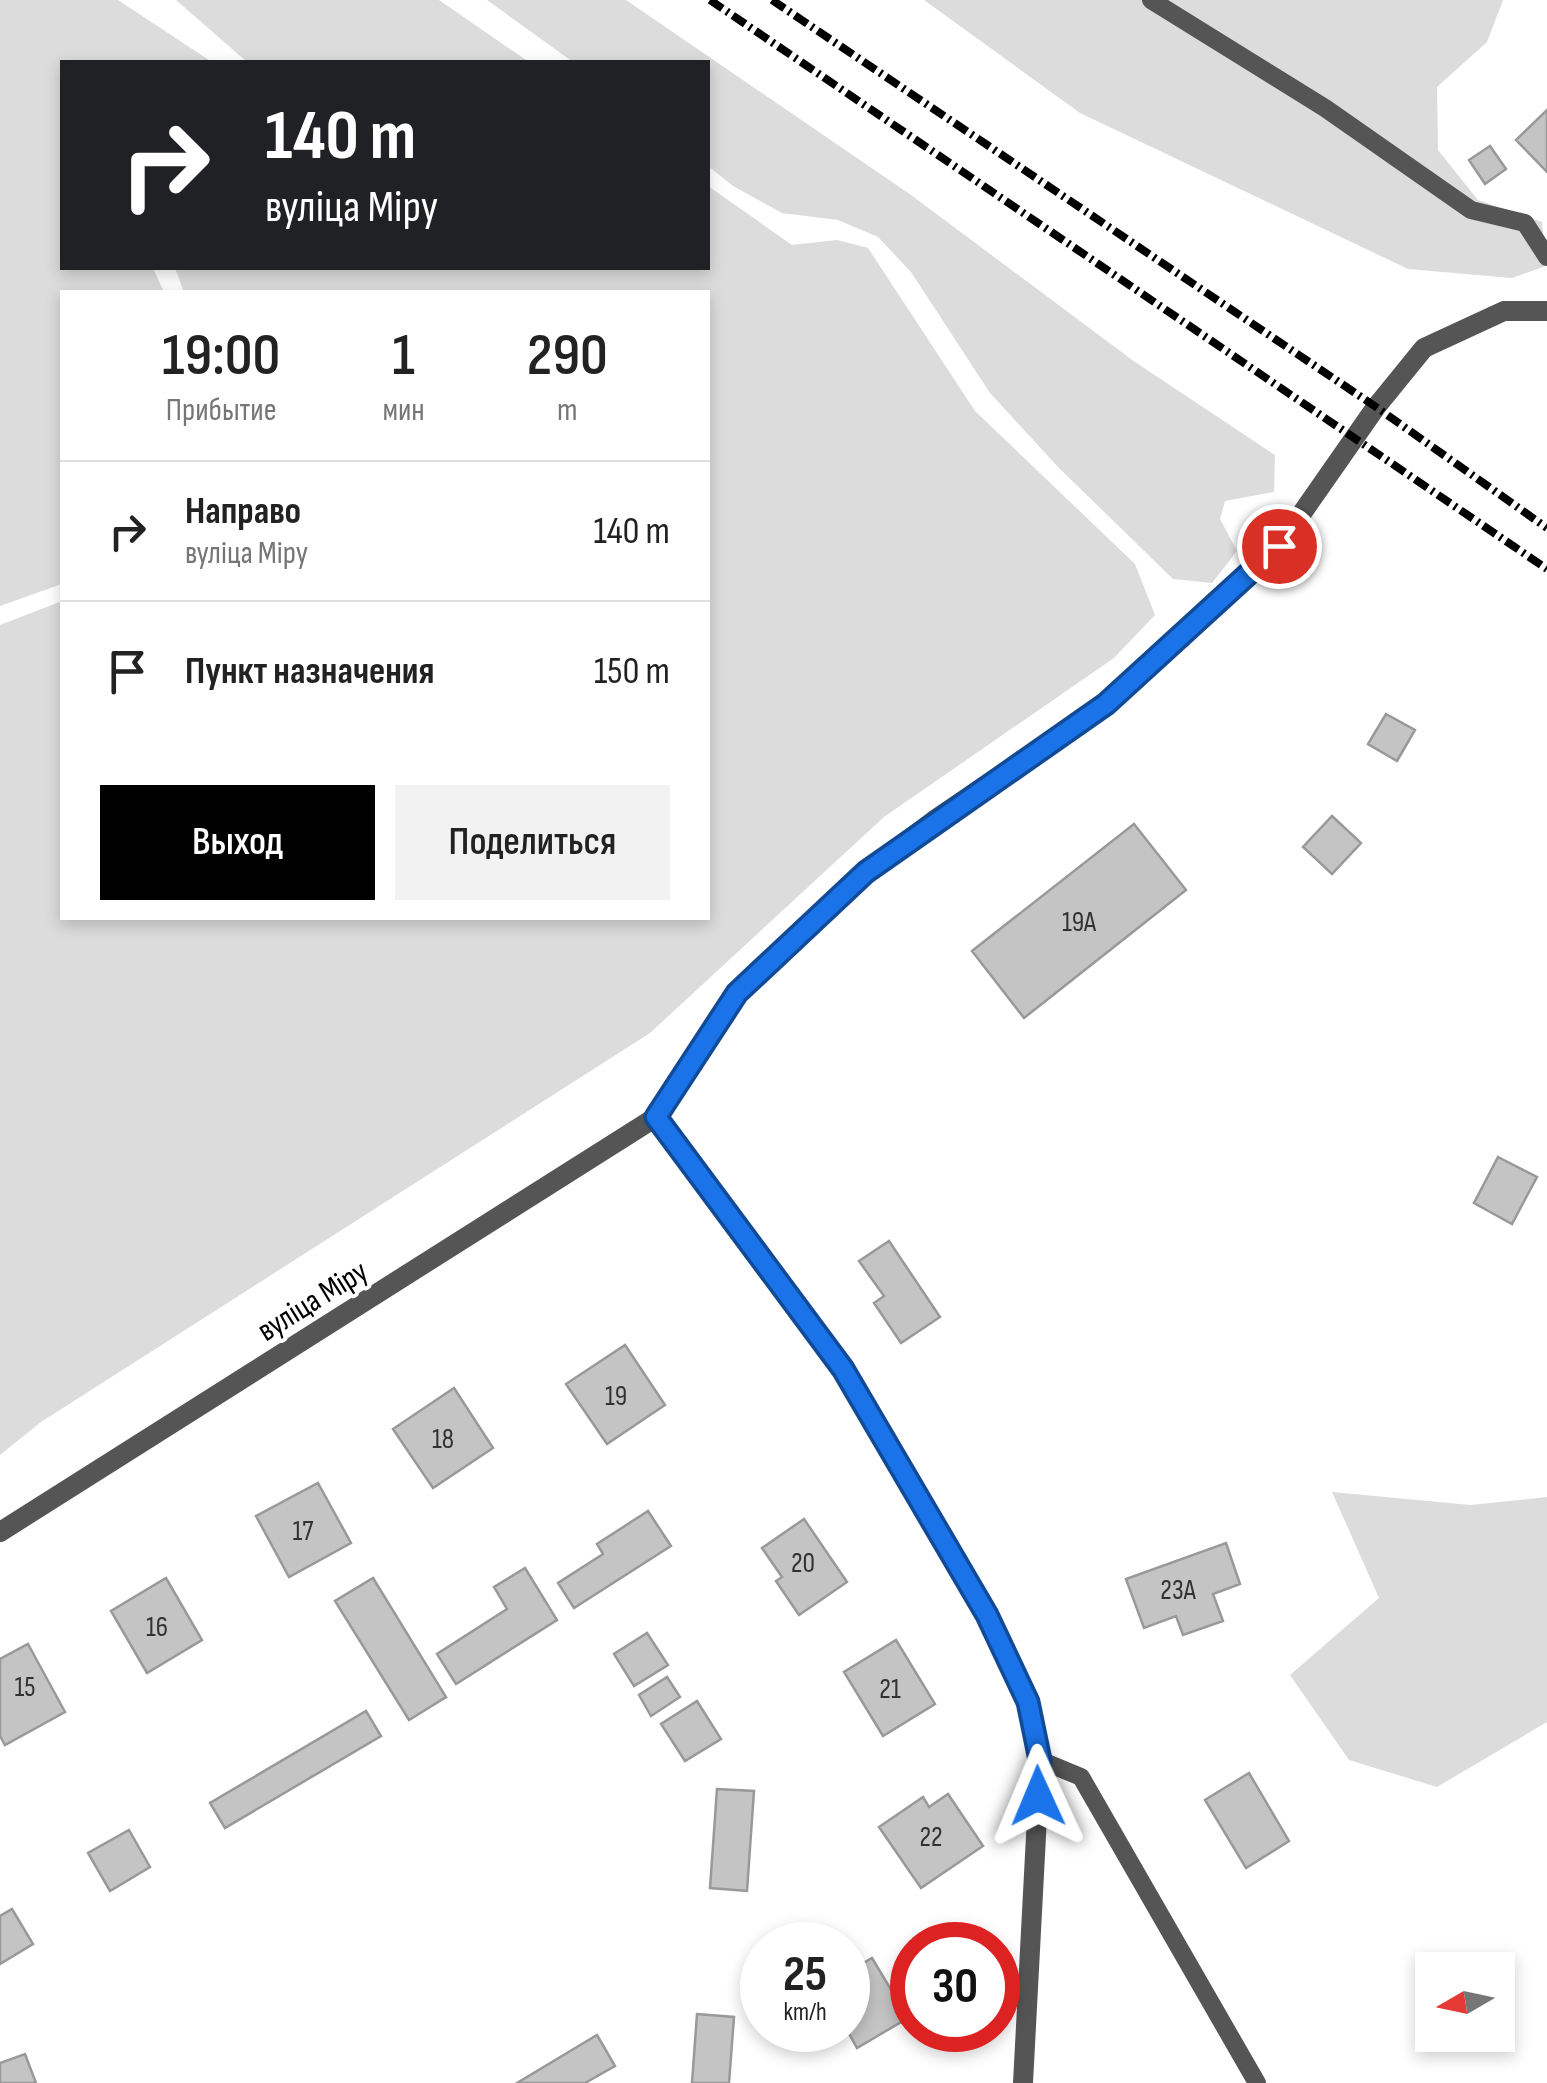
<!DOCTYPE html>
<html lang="ru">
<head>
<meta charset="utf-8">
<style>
	body { margin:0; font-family:"Sofia Sans Condensed",sans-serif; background:#f2f2f2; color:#222; height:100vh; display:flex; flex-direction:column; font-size:38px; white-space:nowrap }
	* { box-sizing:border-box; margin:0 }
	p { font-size:32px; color:#767676 }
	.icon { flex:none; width:55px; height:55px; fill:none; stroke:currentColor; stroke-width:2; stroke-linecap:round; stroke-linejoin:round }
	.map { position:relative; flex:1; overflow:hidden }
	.sheet { position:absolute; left:60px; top:290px; width:650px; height:630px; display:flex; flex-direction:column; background:#fff; border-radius:0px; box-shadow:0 5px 15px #0003 }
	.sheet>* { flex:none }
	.guide { position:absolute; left:60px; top:60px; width:650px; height:210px; border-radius:0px; box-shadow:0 5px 15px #0003; background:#202124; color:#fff; overflow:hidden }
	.needle { width:65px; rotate:261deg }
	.controls { position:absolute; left:1415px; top:1952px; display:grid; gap:20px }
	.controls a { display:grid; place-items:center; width:100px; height:100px; border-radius:0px; background:#fff; box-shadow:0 5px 15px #0003; font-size:50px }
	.speed { position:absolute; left:740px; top:1922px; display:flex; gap:20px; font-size:50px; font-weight:700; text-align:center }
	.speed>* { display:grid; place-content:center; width:130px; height:130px; border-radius:50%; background:#fff; box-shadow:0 5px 15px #0003; line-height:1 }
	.speed small { font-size:25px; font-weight:400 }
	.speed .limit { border:15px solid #d22; background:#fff; color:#111 }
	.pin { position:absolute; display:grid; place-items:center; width:85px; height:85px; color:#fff; margin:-42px; border:5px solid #fff; border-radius:50%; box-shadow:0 2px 10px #0007 }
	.me { position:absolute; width:110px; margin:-55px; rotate:359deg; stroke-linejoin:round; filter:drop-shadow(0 0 8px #0008) }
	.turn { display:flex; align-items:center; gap:35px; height:210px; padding:0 40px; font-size:45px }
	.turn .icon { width:130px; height:130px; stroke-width:2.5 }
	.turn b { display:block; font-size:70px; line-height:85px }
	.eta { display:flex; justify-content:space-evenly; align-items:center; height:170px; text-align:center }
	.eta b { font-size:60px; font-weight:600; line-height:70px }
	.action { display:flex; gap:20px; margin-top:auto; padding:20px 40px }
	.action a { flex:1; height:115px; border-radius:0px; background:#000; color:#fff; font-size:40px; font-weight:600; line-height:115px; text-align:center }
	.action a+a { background:#f2f2f2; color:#222 }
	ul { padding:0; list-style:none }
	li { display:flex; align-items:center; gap:30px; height:140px; padding:0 40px; border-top:2px solid #e0e0e0 }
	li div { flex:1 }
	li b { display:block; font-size:38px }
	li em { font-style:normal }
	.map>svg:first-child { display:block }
</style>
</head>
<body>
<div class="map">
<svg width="1547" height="2083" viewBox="0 0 1547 2083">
	<rect width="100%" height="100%" fill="#fff"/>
	<path fill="#dcdcdc" d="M0 0H118L212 62H62V268H153L164 292H62V584L0 606Z
		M176 0H439L529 62H247Z
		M487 0H626L911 195 1135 362 1275 455 1274 492 1225 501 1220 519 1237 551 1212 583 1173 579 1058 467 990 393 911 272 878 237 838 220 782 213 733 186 708 166V62H573Z
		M924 0H1503L1487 42 1437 87 1438 150 1478 200 1542 222 1546 266 1512 278 1408 269 1080 113Z
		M708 186 792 245 837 240 868 248 975 411 1135 564 1155 615 1114 658 884 817 650 1033 41 1422 0 1455V625L62 601V918H708V292H184L175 268H708Z
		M1332 1492 1471 1505 1547 1497V1722L1437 1787 1349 1760 1290 1675 1379 1598Z"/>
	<path fill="#c4c4c4" stroke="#999" stroke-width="2.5" d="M1547 110V172L1516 140Z
		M1490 146 1506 169 1485 184 1469 160Z
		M1386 714 1415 730 1397 761 1368 744Z
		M1332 816 1361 843 1332 874 1303 847Z
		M1134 824 1186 890 1024 1018 972 951Z
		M1498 1157 1537 1177 1512 1224 1474 1203Z
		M889 1241 940 1317 901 1343 874 1303 884 1296 859 1261Z
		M625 1345 665 1405 607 1444 566 1384Z
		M454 1388 493 1448 433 1488 393 1429Z
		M318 1483 351 1543 289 1577 256 1516Z
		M648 1511 671 1546 574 1608 558 1583 603 1554 597 1544Z
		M804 1519 847 1582 799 1615 776 1581 782 1577 762 1548Z
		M1226 1543 1240 1584 1213 1594 1223 1621 1183 1635 1176 1616 1144 1628 1126 1579Z
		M525 1568 557 1620 456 1684 437 1654 507 1609 494 1587Z
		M166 1578 202 1640 147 1673 111 1611Z
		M373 1578 446 1697 409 1720 335 1601Z
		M647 1633 668 1665 634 1686 614 1654Z
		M896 1640 935 1704 883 1736 844 1672Z
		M28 1644 65 1712 5 1745 0 1736V1659Z
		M667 1677 680 1697 651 1716 639 1695Z
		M697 1701 721 1739 685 1761 661 1724Z
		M366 1711 381 1736 225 1828 210 1803Z
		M1249 1773 1289 1841 1246 1868 1205 1800Z
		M717 1789 754 1791 747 1891 710 1888Z
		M948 1794 983 1846 921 1888 879 1827 923 1797 929 1807Z
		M129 1830 150 1867 110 1891 88 1853Z
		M12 1909 33 1944 0 1964V1916Z
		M872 1958 908 2018 857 2048 847 2030 848 1972Z
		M697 2014 734 2017 729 2083H692Z
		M597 2035 615 2066 585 2083H517Z
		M25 2054 36 2083H0V2063Z"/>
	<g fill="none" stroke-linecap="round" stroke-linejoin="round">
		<path stroke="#555" stroke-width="18" d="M1151 0 1325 108 1471 210 1525 223 1547 257
			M1040 1760 1081 1777 1257 2083"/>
		<path stroke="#555" stroke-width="20" d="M656 1117 843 1369 987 1615 1028 1702 1040 1760 1023 2083"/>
		<path stroke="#555" stroke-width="20" d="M0 1532 656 1117 737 993 866 872 936 819 1106 704 1279 546 1376 407 1424 348 1504 311H1547"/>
		<path stroke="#000" stroke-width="8" stroke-dasharray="15 5 2.5 5" stroke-linecap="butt" d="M710 0 1547 569
			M772 0 1376 407 1547 528"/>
	</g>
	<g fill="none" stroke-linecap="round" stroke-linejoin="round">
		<defs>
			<path id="route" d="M1038 1796 1040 1760 1028 1702 987 1615 843 1369 656 1117 737 993 866 872 1106 704 1279 546"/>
		</defs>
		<use href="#route" stroke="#114b97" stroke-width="25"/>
		<use href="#route" stroke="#1a73e8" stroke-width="18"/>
	</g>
	<g text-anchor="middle" stroke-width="8" stroke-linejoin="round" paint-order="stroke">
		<g font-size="28" fill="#313131">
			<text x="1079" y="931">19А</text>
			<text x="616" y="1405">19</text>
			<text x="443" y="1448">18</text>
			<text x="303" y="1540">17</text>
			<text x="803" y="1572">20</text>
			<text x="1178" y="1599">23А</text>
			<text x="157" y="1636">16</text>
			<text x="25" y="1696">15</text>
			<text x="890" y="1698">21</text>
			<text x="931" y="1846">22</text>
		</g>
		<g font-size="32" fill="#000" stroke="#fff">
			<text transform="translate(312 1300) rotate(-32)" y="11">вуліца Міру</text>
		</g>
	</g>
</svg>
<div class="controls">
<a><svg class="needle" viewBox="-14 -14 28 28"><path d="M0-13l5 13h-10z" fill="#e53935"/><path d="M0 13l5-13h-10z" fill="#767676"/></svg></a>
</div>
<div class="speed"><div>25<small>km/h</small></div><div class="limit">30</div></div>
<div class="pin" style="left:1279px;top:546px;background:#d93025"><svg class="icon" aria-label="arrive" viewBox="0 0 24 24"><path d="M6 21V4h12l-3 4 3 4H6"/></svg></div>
<svg class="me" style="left:1038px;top:1796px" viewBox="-20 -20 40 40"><path d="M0-17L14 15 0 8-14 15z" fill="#1a73e8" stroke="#fff" stroke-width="4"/></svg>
<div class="guide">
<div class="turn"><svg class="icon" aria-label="right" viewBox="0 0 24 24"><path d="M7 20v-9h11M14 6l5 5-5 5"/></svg><div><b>140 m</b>вуліца Міру</div></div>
</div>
<section class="sheet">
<div class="eta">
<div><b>19:00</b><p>Прибытие</p></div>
<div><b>1</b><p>мин</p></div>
<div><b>290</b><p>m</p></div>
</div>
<ul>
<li><svg class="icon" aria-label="right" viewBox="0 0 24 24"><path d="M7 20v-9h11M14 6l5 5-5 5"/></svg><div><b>Направо</b><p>вуліца Міру</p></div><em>140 m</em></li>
<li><svg class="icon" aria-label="arrive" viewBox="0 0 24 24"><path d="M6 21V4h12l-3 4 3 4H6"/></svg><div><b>Пункт назначения</b></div><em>150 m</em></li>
</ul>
<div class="action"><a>Выход</a><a>Поделиться</a></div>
</section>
</div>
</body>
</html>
